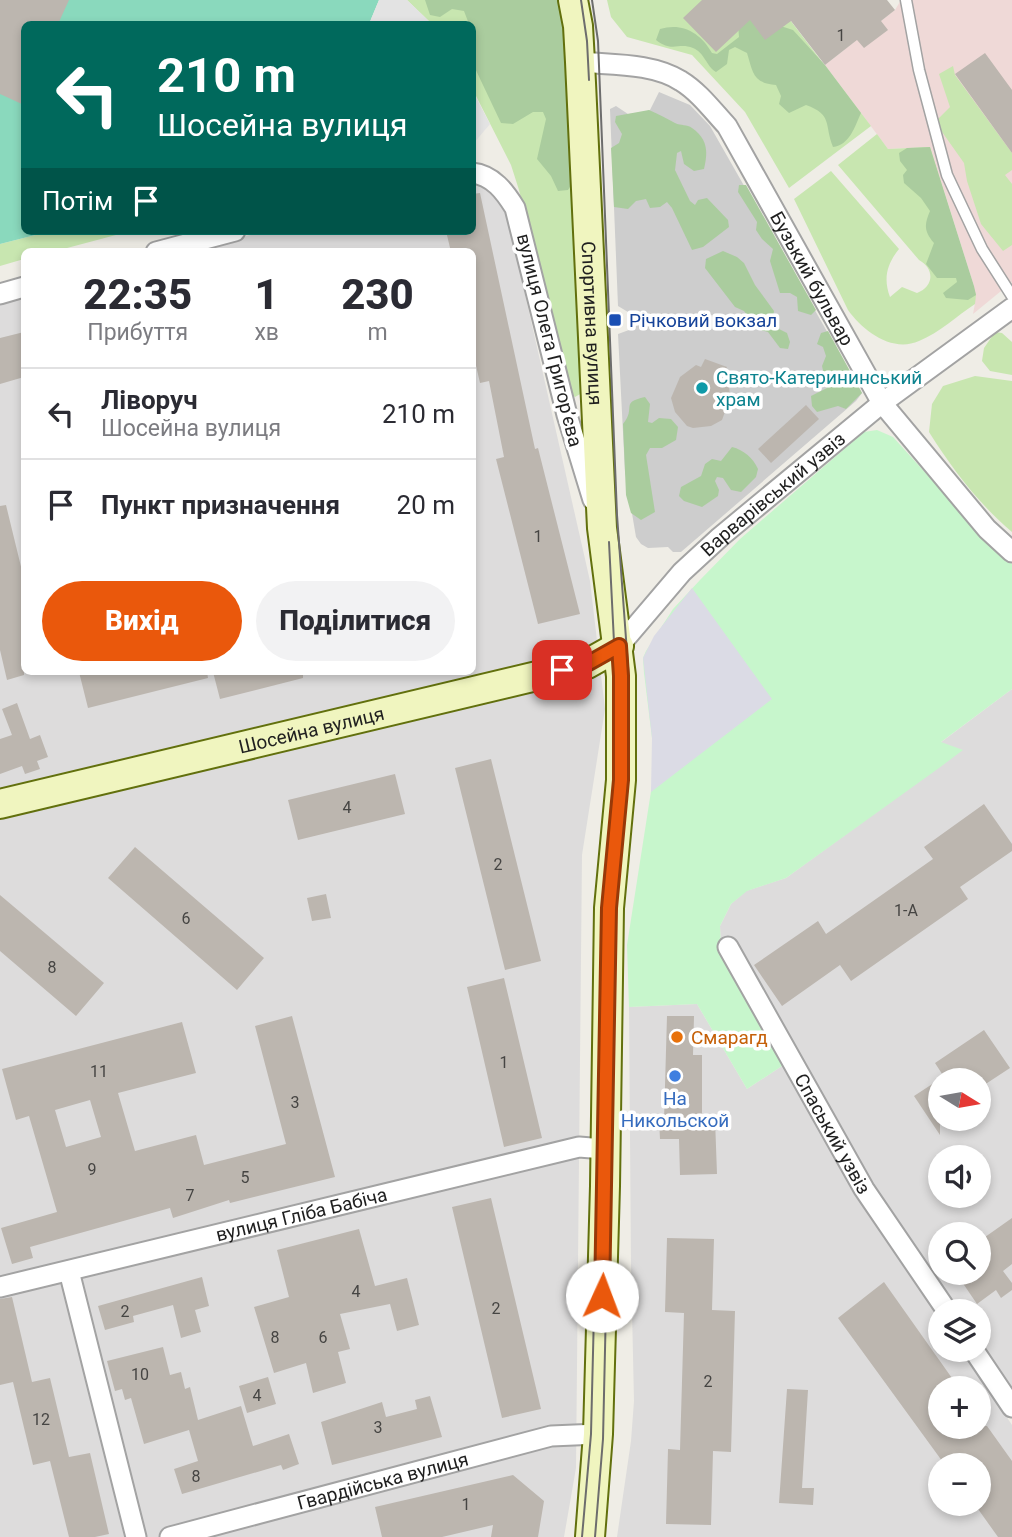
<!DOCTYPE html>
<html lang="uk">
<head>
<meta charset="utf-8">
<style>
	body { margin:0; font-family:Roboto,sans-serif; background:#f2f2f3; color:#2b2b33; height:100vh; display:flex; flex-direction:column; font-size:26px; white-space:nowrap }
	* { box-sizing:border-box; margin:0 }
	p { font-size:23px; color:#7c7c81 }
	.icon { flex:none; width:38px; height:38px; fill:none; stroke:currentColor; stroke-width:2; stroke-linecap:round; stroke-linejoin:round }
	.map { position:relative; flex:1; overflow:hidden }
	.drawer { position:absolute; left:21px; top:248px; width:455px; height:427px; display:flex; flex-direction:column; background:#fff; border-radius:10px; box-shadow:0 4px 10px #0003 }
	.drawer>* { flex:none }
	.top-card { position:absolute; left:21px; top:21px; width:455px; height:214px; border-radius:10px; box-shadow:0 4px 10px #0003; background:#00695c; color:#fff; overflow:hidden }
	.needle { width:46px; rotate:101deg }
	.buttons { position:absolute; left:928px; top:1068px; display:grid; gap:14px }
	.buttons a { display:grid; place-items:center; width:63px; height:63px; border-radius:50%; background:#fff; box-shadow:0 4px 10px #0003; font-size:35px }
	.pin { position:absolute; display:grid; place-items:center; width:60px; height:60px; color:#fff; margin:-30px; border-radius:14px; box-shadow:0 4px 10px #0006 }
	.me { position:absolute; width:77px; margin:-38px; rotate:2deg; stroke-linejoin:round; filter:drop-shadow(0 0 5px #0008) }
	.turn { display:flex; align-items:center; gap:24px; height:147px; padding:0 21px; font-size:32px }
	.turn .icon { width:91px; height:91px; stroke-width:2.5 }
	.turn b { display:block; font-size:49px; line-height:60px }
	.then { display:flex; align-items:center; height:66px; padding:0 21px; background:#0003; gap:14px; font-size:26px }
	.eta { display:flex; justify-content:space-evenly; align-items:center; height:119px; text-align:center }
	.eta b { font-size:42px; font-weight:800; line-height:49px }
	.action { display:flex; gap:14px; margin-top:auto; padding:14px 21px }
	.action a { flex:1; height:80px; border-radius:42px; background:#ea580c; color:#fff; font-size:28px; font-weight:800; line-height:80px; text-align:center }
	.action a+a { background:#f2f2f3; color:#2b2b33 }
	ul { padding:0; list-style:none }
	li { display:flex; align-items:center; gap:21px; height:91px; padding:0 21px; border-top:2px solid #e1e1e2 }
	li div { flex:1 }
	li b { display:block; font-size:26px }
	li em { font-style:normal }
	.map>svg:first-child { display:block }
</style>
</head>
<body>
<div class="map">
<svg width="1012" height="1537" viewBox="0 0 1012 1537">
	<rect width="100%" height="100%" fill="#efede6"/>
	<path fill="#dddcdc" fill-rule="evenodd" d="M473 185 489 188 505 206 590 581 605 709 582 855 576 1468 564 1537H0V303L24 296V672H472V252H188L265 231H472Z
		M1012 689V1391L978 1341V1311H958L871 1183 721 947 720 926 731 904 746 891 786 878 962 750 940 743ZM940 1080H978V1118H940ZM940 1157H978V1195H940ZM940 1234H978V1272H940Z
		M697 1004 747 1089 785 1064 857 1194 940 1318V1349H961L1012 1425V1537H617L631 1441 634 1401 631 1264 629 1007ZM940 1388H978V1426H940ZM940 1465H978V1503H940Z"/>
	<path fill="#efd9d7" d="M901 0H1012V282L973 314 975 303 974 286 930 147 888 149 825 65 895 10Z"/>
	<path fill="#cdcdcd" d="M659 92 690 105 710 126 862 393 856 401 681 552H673L668 547 648 548 641 544 636 537 625 472 618 334 629 330 628 312 618 306 610 109 616 106 628 114 641 113 650 110Z"/>
	<path fill="#c8e6b0" d="M407 0H565L582 393 575 397 569 393 519 190 511 165 473 90 472 24H432Z
		M607 0H731L765 40 790 20 871 126 789 188 745 112 692 55 627 37 611 17Z
		M953 66 955 75 1012 153V170L1005 175 1012 184V245L1003 251 981 224 967 181 964 163 935 122 950 107 939 74Z
		M877 134 888 149 930 147 976 295 975 304C958 315 939 333 919 341 892 353 863 331 848 310L794 199 831 171 899 249C887 264 883 278 890 297L902 287 917 293C934 286 935 269 919 260L838 165Z
		M51 231H131L52 252H24V259L0 266V244Z
		M995 332 1002 333 1012 342V375L990 371 982 361 984 348Z
		M975 376 1012 381V532C978 503 953 470 929 432L932 404 943 386Z"/>
	<path fill="#aacc9e" d="M425 0H565L575 179 568 190 558 191 551 176 537 159 546 119 543 112H533L513 124 501 123 473 64 472 24H469L464 11 452 9 440 17 430 15Z
		M737 12 793 30 825 65 861 113C855 126 850 145 833 147 824 124 833 115 806 105L789 113 779 104 781 96 776 85C753 83 753 73 747 53L735 47 729 50 727 64 716 72C706 66 705 53 693 48 678 42 673 53 656 40L660 29C682 22 701 33 712 53L717 54 739 37Z
		M649 110C659 114 667 119 675 123 681 126 687 124 692 128 708 139 708 152 704 169L694 171 684 164 681 151 677 153 675 170 690 201 695 205 698 200 707 198 728 220 729 227 703 247 692 250 672 208 667 202 660 207 650 208 646 199 636 201 628 209 614 207 611 148 619 143 622 134 615 122 616 116Z
		M930 147 974 286 976 295 968 300 946 298 943 293 957 282 956 278H937L926 264 934 243C924 231 924 225 930 211L921 198 904 183 903 175 907 170 900 161 899 153 907 148Z
		M739 185H746L816 310 811 315 798 311 797 297 790 293H780L770 261 773 249 762 239 756 230 757 222 738 192Z
		M723 251 737 257 744 263 755 285 774 311 773 317 779 324V329L787 333 790 342 788 349 780 348 768 332 757 329 744 311 735 307 705 268 706 259Z
		M828 331 862 393 846 409 838 406 817 412 812 406 811 396 827 388 822 366 826 356 823 347 817 344 821 333Z
		M645 397 650 404 648 422 652 423 659 418 671 419 678 427 676 440 662 448H650L646 455 655 512 641 520 631 513 626 495 623 424C637 407 619 403 645 397Z
		M732 447C744 450 753 458 758 469L756 477 741 492 731 490 723 478 717 477 715 481 719 490 718 496 702 507 684 501 679 496 681 487 701 476 705 464 712 459 721 461Z"/>
	<path fill="#c7f6cc" d="M877 430 893 437 980 533 1012 564V689L941 742 963 750 939 768 786 878 747 891 731 904 720 926 721 947 785 1064 747 1089 697 1004 629 1007 627 945 652 785V738L644 673 643 658 646 651 673 609 700 580 740 539 864 432Z"/>
	<path fill="#8ad9bd" d="M0 0H379L369 24H24V231H51L0 244Z"/>
	<path fill="#e3e3e3" d="M379 0H407L432 24H369Z
		M472 90 490 124 473 144H472Z"/>
	<path fill="#dbdbe5" d="M692 588 772 699 651 792 652 738 643 658 654 636Z"/>
	<path fill="#bcb6af" fill-rule="evenodd" d="M0 0H69L58 24H24V105L0 94Z
		M702 0H887L895 10 881 21 888 30 864 48 857 40 825 65 791 21 765 40 750 20 716 52 683 18Z
		M985 53 1012 90V153L955 74Z
		M480 193 535 449 538 448 580 614 538 624 496 459 504 457 489 381 480 383 472 348V252H451L446 231H472V194Z
		M24 332V377L0 384V338Z
		M705 359 727 367 724 375 729 385 730 398 722 420 711 426 693 428 687 426 675 412 671 398 680 377 696 365 701 367Z
		M806 405 819 419 771 463 758 449Z
		M6 505 24 579V675L7 680 0 650V506Z
		M79 672H207L208 678 88 708Z
		M213 672H303V678L220 699Z
		M17 703 30 739 40 735 48 757 37 761 40 769 25 774 22 766 0 774V739L12 735 2 709Z
		M491 759 541 961 505 970 455 768Z
		M395 774 405 814 298 840 288 800Z
		M984 804 1012 844V851L960 887 968 899 851 981 840 965 782 1006 754 965 818 921 826 934 933 859 924 847Z
		M135 847 264 958 237 990 108 878Z
		M326 894 331 918 312 921 307 898Z
		M0 895 104 983 76 1016 0 951Z
		M504 978 542 1138 504 1147 467 987Z
		M292 1016 335 1177 230 1203 229 1200 173 1218 170 1208 30 1247 33 1258 12 1264 1 1228 57 1212 29 1116 16 1120 2 1069 182 1022 196 1073 118 1093 135 1151 196 1135 204 1165 286 1144 255 1026ZM90 1100 101 1137 66 1147 55 1110Z
		M667 1016H694L693 1055H702V1119H715L717 1174 680 1175 679 1139H660L659 1120H664Z
		M984 1030 1010 1068 978 1089V1080H946L935 1063Z
		M940 1079V1135L914 1096Z
		M491 1198 541 1409 502 1418 452 1207Z
		M1012 1218V1264L1003 1271 1012 1283V1290L1001 1298 996 1290 977 1304 960 1279 970 1272H978V1266L988 1259 978 1242Z
		M359 1229 375 1286 407 1278 419 1325 397 1331 390 1304 340 1314 350 1349 338 1352 346 1383 313 1393 306 1363 274 1373 254 1307 289 1297 277 1250Z
		M667 1238 714 1239 712 1310 735 1311 731 1452 713 1451 711 1525 666 1524 668 1449 680 1450 684 1313 665 1312Z
		M202 1277 209 1306 195 1310 201 1332 181 1338 173 1305 133 1316 134 1322 105 1330 98 1306Z
		M884 1282 959 1388H940V1426H987L1012 1461V1537H998L978 1509V1465H945L838 1318Z
		M12 1297 32 1382 50 1378 69 1457 90 1453 109 1534 95 1537H69L50 1461 33 1465 13 1382 0 1385V1299Z
		M163 1347 170 1375 181 1372 185 1389 190 1387 198 1420 241 1406 253 1446 289 1434 299 1464 283 1470 281 1465 182 1494 174 1469 198 1461 189 1430 144 1444 131 1398 125 1400 122 1389 115 1391 107 1361Z
		M268 1377 276 1404 247 1413 239 1386Z
		M787 1389 808 1390 802 1488H814L813 1505 779 1503Z
		M430 1396 442 1437 332 1465 321 1422 382 1402 386 1417 417 1409 415 1400Z
		M513 1475 544 1501 538 1537H491L493 1525 442 1537H382L375 1507Z"/>
	<g fill="none" stroke-linecap="round" stroke-linejoin="round">
		<defs>
			<path id="lane" d="M906 0 919 70 947 175 982 249 1012 296"/>
			<g id="street">
				<path id="s1" d="M580 62C612 65 653 63 681 81 699 92 713 111 727 126L882 403 987 529 1012 552"/>
				<path d="M472 173C493 175 505 192 515 208L567 415 593 500"/>
				<path d="M156 252 235 231"/>
				<path d="M0 294 24 287"/>
				<path id="s2" d="M619 646 682 572 720 537 882 403 1012 308"/>
				<path id="s3" d="M728 947 864 1189 947 1311"/>
				<path d="M69 1271 136 1537"/>
				<path id="s4" d="M0 1287 579 1147 604 1149"/>
				<path d="M973 1349 1012 1407"/>
				<path id="s5" d="M170 1537 551 1436 598 1434"/>
			</g>
			<g id="secondary">
				<path id="s6" d="M573 0 578 26 580 62 602 528 621 676V780L609 908 605 1186 598 1434 590 1537"/>
				<path id="s7" d="M0 804 587 664 619 646"/>
			</g>
		</defs>
		<use href="#lane" stroke="#a3a3a3" stroke-width="13"/>
		<use href="#street" stroke="#a3a3a3" stroke-width="23"/>
		<use href="#secondary" stroke="#62700d" stroke-width="32"/>
		<use href="#lane" stroke="#fff" stroke-width="10"/>
		<use href="#street" stroke="#fff" stroke-width="19"/>
		<use href="#secondary" stroke="#f0f5bf" stroke-width="28"/>
		<path stroke="#6d6d6d" stroke-width="2" d="M581 0 587 41 589 80
			M592 0 598 41 617 515 629 680V726L627 784 615 907 603 1439 595 1537
			M582 1537 591 1434 604 908 615 782 616 682 609 542"/>
	</g>
	<g fill="none" stroke-linecap="round" stroke-linejoin="round">
		<defs>
			<path id="route" d="M562 670 587 664 619 646 621 676V780L609 908 602 1296"/>
		</defs>
		<use href="#route" stroke="#983908" stroke-width="18"/>
		<use href="#route" stroke="#ea580c" stroke-width="12"/>
	</g>
	<rect fill="#1a4fb4" stroke="#fff" stroke-width="2.5" x="608" y="313" width="14" height="14" rx="3.5"/>
	<circle fill="#0f9aa8" stroke="#fff" stroke-width="2.5" cx="702" cy="388" r="7"/>
	<circle fill="#e8710a" stroke="#fff" stroke-width="2.5" cx="677" cy="1037" r="7"/>
	<circle fill="#3f7fe0" stroke="#fff" stroke-width="2.5" cx="675" cy="1076" r="7"/>
	<g text-anchor="middle" stroke-width="7" stroke-linejoin="round" paint-order="stroke">
		<g font-size="16" fill="#464543">
			<text x="841" y="41">1</text>
			<text x="538" y="542">1</text>
			<text x="347" y="813">4</text>
			<text x="498" y="870">2</text>
			<text x="906" y="916">1-А</text>
			<text x="186" y="924">6</text>
			<text x="52" y="973">8</text>
			<text x="504" y="1068">1</text>
			<text x="99" y="1077">11</text>
			<text x="295" y="1108">3</text>
			<text x="92" y="1175">9</text>
			<text x="245" y="1183">5</text>
			<text x="190" y="1201">7</text>
			<text x="356" y="1297">4</text>
			<text x="496" y="1314">2</text>
			<text x="125" y="1317">2</text>
			<text x="275" y="1343">8</text>
			<text x="323" y="1343">6</text>
			<text x="140" y="1380">10</text>
			<text x="708" y="1387">2</text>
			<text x="257" y="1401">4</text>
			<text x="41" y="1425">12</text>
			<text x="378" y="1433">3</text>
			<text x="196" y="1482">8</text>
			<text x="466" y="1510">1</text>
		</g>
		<g font-size="19" fill="#1f1f1f" stroke="#fff">
			<text dy="7" stroke="none"><textPath href="#s1" startOffset="343">Бузький бульвар</textPath></text>
			<text dy="7" stroke="none"><textPath href="#s6" startOffset="324">Спортивна вулиця</textPath></text>
			<text transform="translate(550 340) rotate(76)" y="7">вулиця Олега Григорʼєва</text>
			<text dy="7" stroke="none"><textPath href="#s2" startOffset="217">Варварівський узвіз</textPath></text>
			<text dy="7" stroke="none"><textPath href="#s7" startOffset="320">Шосейна вулиця</textPath></text>
			<text dy="7" stroke="none"><textPath href="#s3" startOffset="214">Спаський узвіз</textPath></text>
			<text dy="7" stroke="none"><textPath href="#s4" startOffset="310">вулиця Гліба Бабіча</textPath></text>
			<text dy="7" stroke="none"><textPath href="#s5" startOffset="220">Гвардійська вулиця</textPath></text>
		</g>
		<g font-size="19" fill="#164399" stroke="#fff" text-anchor="start">
			<text x="629" y="327">Річковий вокзал</text>
		</g>
		<g font-size="19" fill="#0d838f" stroke="#fff" text-anchor="start">
			<text x="716" y="384">Свято-Катерининський<tspan x="716" dy="22">храм</tspan></text>
		</g>
		<g font-size="19" fill="#c56008" stroke="#fff" text-anchor="start">
			<text x="691" y="1044">Смарагд</text>
		</g>
		<g font-size="19" fill="#366cbe" stroke="#fff">
			<text x="675" y="1105">На<tspan x="675" dy="22">Никольской</tspan></text>
		</g>
	</g>
</svg>
<div class="buttons">
<a><svg class="needle" viewBox="-14 -14 28 28"><path d="M0-13l5 13h-10z" fill="#e53935"/><path d="M0 13l5-13h-10z" fill="#7c7c81"/></svg></a>
<a><svg class="icon" aria-label="sound" viewBox="0 0 24 24"><path d="M4 9h4l5-4v14l-5-4H4zM17 9q2 3 0 6"/></svg></a>
<a><svg class="icon" aria-label="search" viewBox="0 0 24 24"><circle cx="10" cy="10" r="6"/><path d="M15 15l6 6"/></svg></a>
<a><svg class="icon" aria-label="layers" viewBox="0 0 24 24"><path d="M12 4l9 5-9 5-9-5zM3 14l9 5 9-5"/></svg></a>
<a>+</a>
<a>−</a>
</div>
<div class="pin" style="left:562px;top:670px;background:#d93025"><svg class="icon" aria-label="arrive" viewBox="0 0 24 24"><path d="M6 21V4h12l-3 4 3 4H6"/></svg></div>
<svg class="me" style="left:602px;top:1296px" viewBox="-20 -20 40 40"><circle r="19" fill="#fff"/><path d="M0-13L10 11 0 6-10 11z" fill="#ea580c"/></svg>
<div class="top-card">
<div class="turn"><svg class="icon" aria-label="left" viewBox="0 0 24 24"><path d="M17 20v-9H6M10 6l-5 5 5 5"/></svg><div><b>210 m</b>Шосейна вулиця</div></div>
<div class="then">Потім<svg class="icon" aria-label="arrive" viewBox="0 0 24 24"><path d="M6 21V4h12l-3 4 3 4H6"/></svg></div>
</div>
<section class="drawer">
<div class="eta">
<div><b>22:35</b><p>Прибуття</p></div>
<div><b>1</b><p>хв</p></div>
<div><b>230</b><p>m</p></div>
</div>
<ul>
<li><svg class="icon" aria-label="left" viewBox="0 0 24 24"><path d="M17 20v-9H6M10 6l-5 5 5 5"/></svg><div><b>Ліворуч</b><p>Шосейна вулиця</p></div><em>210 m</em></li>
<li><svg class="icon" aria-label="arrive" viewBox="0 0 24 24"><path d="M6 21V4h12l-3 4 3 4H6"/></svg><div><b>Пункт призначення</b></div><em>20 m</em></li>
</ul>
<div class="action"><a>Вихід</a><a>Поділитися</a></div>
</section>
</div>
</body>
</html>
